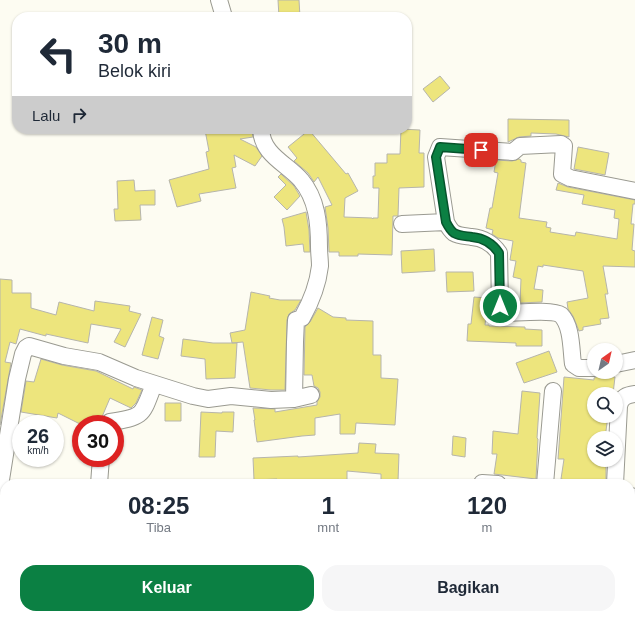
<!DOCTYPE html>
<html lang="id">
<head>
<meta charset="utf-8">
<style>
	body { margin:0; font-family:Arial,sans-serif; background:#f6f6f7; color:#1f2937; height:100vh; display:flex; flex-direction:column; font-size:15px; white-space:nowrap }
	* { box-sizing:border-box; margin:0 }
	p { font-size:13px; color:#747a83 }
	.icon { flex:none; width:22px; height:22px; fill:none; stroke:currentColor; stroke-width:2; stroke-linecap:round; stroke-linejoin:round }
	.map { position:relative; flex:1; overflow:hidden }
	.drawer { position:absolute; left:0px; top:479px; width:635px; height:140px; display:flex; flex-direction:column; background:#fff; border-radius:16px 16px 0 0; box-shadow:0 1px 3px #0004 }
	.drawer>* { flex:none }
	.top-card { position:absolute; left:12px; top:12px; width:400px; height:122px; border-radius:16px; box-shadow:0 1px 3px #0004; background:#fff; color:#1f2937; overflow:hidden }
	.needle { width:26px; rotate:34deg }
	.controls { position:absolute; left:587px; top:343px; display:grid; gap:8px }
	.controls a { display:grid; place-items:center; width:36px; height:36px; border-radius:50%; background:#fff; box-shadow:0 1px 3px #0004; font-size:20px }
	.speed { position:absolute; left:12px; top:415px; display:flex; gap:8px; font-size:20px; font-weight:700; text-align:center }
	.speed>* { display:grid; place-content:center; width:52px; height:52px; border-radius:50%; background:#fff; box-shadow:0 1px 3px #0004; line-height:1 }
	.speed small { font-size:10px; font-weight:400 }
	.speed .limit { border:6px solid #d22; background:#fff; color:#111 }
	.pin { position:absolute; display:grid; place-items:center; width:34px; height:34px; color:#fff; margin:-17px; border-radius:8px; box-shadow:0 2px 6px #0006 }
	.me { position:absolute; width:44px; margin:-22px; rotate:0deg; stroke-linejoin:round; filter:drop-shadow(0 0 3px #0008) }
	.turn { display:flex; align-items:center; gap:14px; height:84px; padding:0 20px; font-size:18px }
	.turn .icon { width:52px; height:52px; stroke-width:2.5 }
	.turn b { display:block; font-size:28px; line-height:34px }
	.then { display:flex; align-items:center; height:38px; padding:0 20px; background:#0003; gap:8px; font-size:15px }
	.eta { display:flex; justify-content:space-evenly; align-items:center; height:68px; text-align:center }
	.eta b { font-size:24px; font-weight:600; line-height:28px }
	.action { display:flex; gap:8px; margin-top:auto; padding:8px 20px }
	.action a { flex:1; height:46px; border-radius:16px; background:#0b8043; color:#fff; font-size:16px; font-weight:600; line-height:46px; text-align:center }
	.action a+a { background:#f6f6f7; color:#1f2937 }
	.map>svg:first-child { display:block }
</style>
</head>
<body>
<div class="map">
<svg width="635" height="619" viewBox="0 0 635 619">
	<rect width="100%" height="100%" fill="#fdfcf2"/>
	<path fill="#ede57d" stroke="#b6b5ac" d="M278 0H299L300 17H279Z
		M440 76 450 88 433 102 423 89Z
		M508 119 569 120V137L556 134 531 133V136L519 137 508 142Z
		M212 129H252L253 137 240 139 256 147 262 156 255 166 234 155 236 167 232 168 236 188 199 194 201 201 177 207 169 180 209 169 206 152 209 151 205 130Z
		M401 129 420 130 419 153H424V187L399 188 398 216H393L392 255 358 254V256H339V252H329L328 228 325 207 332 205 318 177 314 182 308 173 294 161 297 158 288 147 309 130 346 174 348 173 358 191 345 198 344 217 372 218 373 219V218H378L379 188H373V176H375V163H387V154H400Z
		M578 147 609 153 605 175 574 169Z
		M519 159 521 160V162L526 163 519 218 547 222 546 227 551 228 550 232 575 236 576 232 617 239 619 219 614 218 615 210 582 204 584 195 556 190 558 183 568 187 635 200V204H633L631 224H634L632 250 635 251V267L603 266 608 294H605L609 318 600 319 601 324 583 327V330L579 331 573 316 568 309 567 302 588 298 583 271 543 265V267L538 266 534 289 543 290 542 302 520 303 521 279 513 277 516 261 510 260 513 241 498 238 492 234 493 230 486 228 490 208H492L498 173 494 172 496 160 512 161Z
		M281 174 294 186 300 196 287 210 274 197 286 185 278 177Z
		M134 180 135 191 155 190V205H140L141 220 115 221 114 209H118L117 181Z
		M306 212 309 230 310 252H304L303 244 286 246 284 227 282 219Z
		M434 249 435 271 402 273 401 251Z
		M446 272H473L474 291 447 292Z
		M0 279 12 280V293H31V308L56 315 59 302 94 311 95 301 130 306 129 311 141 314 125 347 114 342 121 329 91 324 88 343 46 334V336L20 329 16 344 10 342 5 362 11 363 0 425Z
		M251 292 270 296 269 298 280 300H301L295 310 289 314 287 320 285 390H271L250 388 243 342 232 343 230 333 245 330Z
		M474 297 488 298 485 325H489V326L525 327V329L542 330V346H516V343L467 341 468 324H471Z
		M318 308 333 317 346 318V320L373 321V355H381V378L398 379 395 425 356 423 355 434H340V414L315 418V435L302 436 257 442 254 420H255L253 408 275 409V412L317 405V402L320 397V392L318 388 314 386 312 375H304L305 327 310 322Z
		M152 317 163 320 159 336 164 338 158 359 142 355Z
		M183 339 213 343H237L235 378 206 379 205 359 181 356Z
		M549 351 557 372 524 383 516 363Z
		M41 359 62 365 96 371 133 389 134 387 142 390 136 403 131 408 110 398 99 424H80L58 413 57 418 21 412 26 381 34 382Z
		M600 375 615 377 613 394H594V416H608L605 438H594V460H605L604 466H606V484L581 482V483L561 479 564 459H558L564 377 594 380V378Z
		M522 391 540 393 537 438 538 439 536 479 494 474 497 454H492L493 431 518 434Z
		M165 403H181V421H165Z
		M201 412 222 413V412H234L233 432 216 431 215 457H199Z
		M453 436 466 438 465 457 452 455Z
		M359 443 376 444 375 453 399 454 398 481 381 480V474L347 471V484H277V479L254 480 253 458 298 456V457L358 453Z"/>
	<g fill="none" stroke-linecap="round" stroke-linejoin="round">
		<defs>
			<path id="minor" d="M219 0 224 17
				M261 129C262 155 286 163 301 180 317 199 319 223 319 247 319 253 320 260 320 266 318 283 311 302 302 318L296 320 295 342 294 399
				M402 224 446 222
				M616 364 635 360
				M594 368H579L573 364C571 349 572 326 561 315 553 309 516 313 505 313L502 312 500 306 499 253C493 244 483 238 472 237 466 236 459 236 454 233 450 230 448 226 446 222L436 157 440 147 513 152 520 146 561 144 564 146 562 174 570 178 635 191
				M109 424 110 422C145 417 142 415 154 384
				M482 483 498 484
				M99 484 101 458
				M545 484 553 391
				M615 484 619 406C621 397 627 395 635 394
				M0 486 17 379 23 354 26 348 29 346 64 356 99 362 136 378 193 396 208 399 231 396 271 400 294 399 311 395
				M630 496 635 497
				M630 514H635
				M0 564 5 565
				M74 619 75 614"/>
		</defs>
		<use href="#minor" stroke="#9a9a91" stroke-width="18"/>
		<use href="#minor" stroke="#fff" stroke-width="16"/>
	</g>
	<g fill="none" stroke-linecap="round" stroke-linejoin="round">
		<defs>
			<path id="route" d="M481 150 440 147 436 157 446 222C448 226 450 230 454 233 459 236 466 236 472 237 483 238 493 244 499 253L500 306"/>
		</defs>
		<use href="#route" stroke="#07532c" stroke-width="10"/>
		<use href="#route" stroke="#0b8043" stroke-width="7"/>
	</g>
</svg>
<div class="controls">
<a><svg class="needle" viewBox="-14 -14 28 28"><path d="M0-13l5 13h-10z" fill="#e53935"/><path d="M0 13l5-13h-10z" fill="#747a83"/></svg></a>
<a><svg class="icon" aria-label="search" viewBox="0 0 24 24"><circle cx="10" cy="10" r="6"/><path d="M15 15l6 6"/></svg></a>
<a><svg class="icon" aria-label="layers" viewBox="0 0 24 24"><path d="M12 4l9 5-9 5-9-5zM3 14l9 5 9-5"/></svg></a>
</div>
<div class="speed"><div>26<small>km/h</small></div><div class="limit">30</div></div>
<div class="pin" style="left:481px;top:150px;background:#d93025"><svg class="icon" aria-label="arrive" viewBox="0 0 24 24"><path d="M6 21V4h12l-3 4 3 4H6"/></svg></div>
<svg class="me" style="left:500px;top:306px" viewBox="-20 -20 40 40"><circle r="17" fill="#0b8043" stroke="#fff" stroke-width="3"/><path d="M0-11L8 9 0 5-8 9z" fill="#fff"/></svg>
<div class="top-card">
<div class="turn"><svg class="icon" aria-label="left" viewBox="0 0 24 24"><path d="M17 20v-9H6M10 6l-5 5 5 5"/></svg><div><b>30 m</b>Belok kiri</div></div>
<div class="then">Lalu<svg class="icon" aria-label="right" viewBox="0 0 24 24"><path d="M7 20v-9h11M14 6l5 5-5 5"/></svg></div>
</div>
<section class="drawer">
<div class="eta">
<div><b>08:25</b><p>Tiba</p></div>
<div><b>1</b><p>mnt</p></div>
<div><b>120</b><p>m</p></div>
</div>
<div class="action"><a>Keluar</a><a>Bagikan</a></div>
</section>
</div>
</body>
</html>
